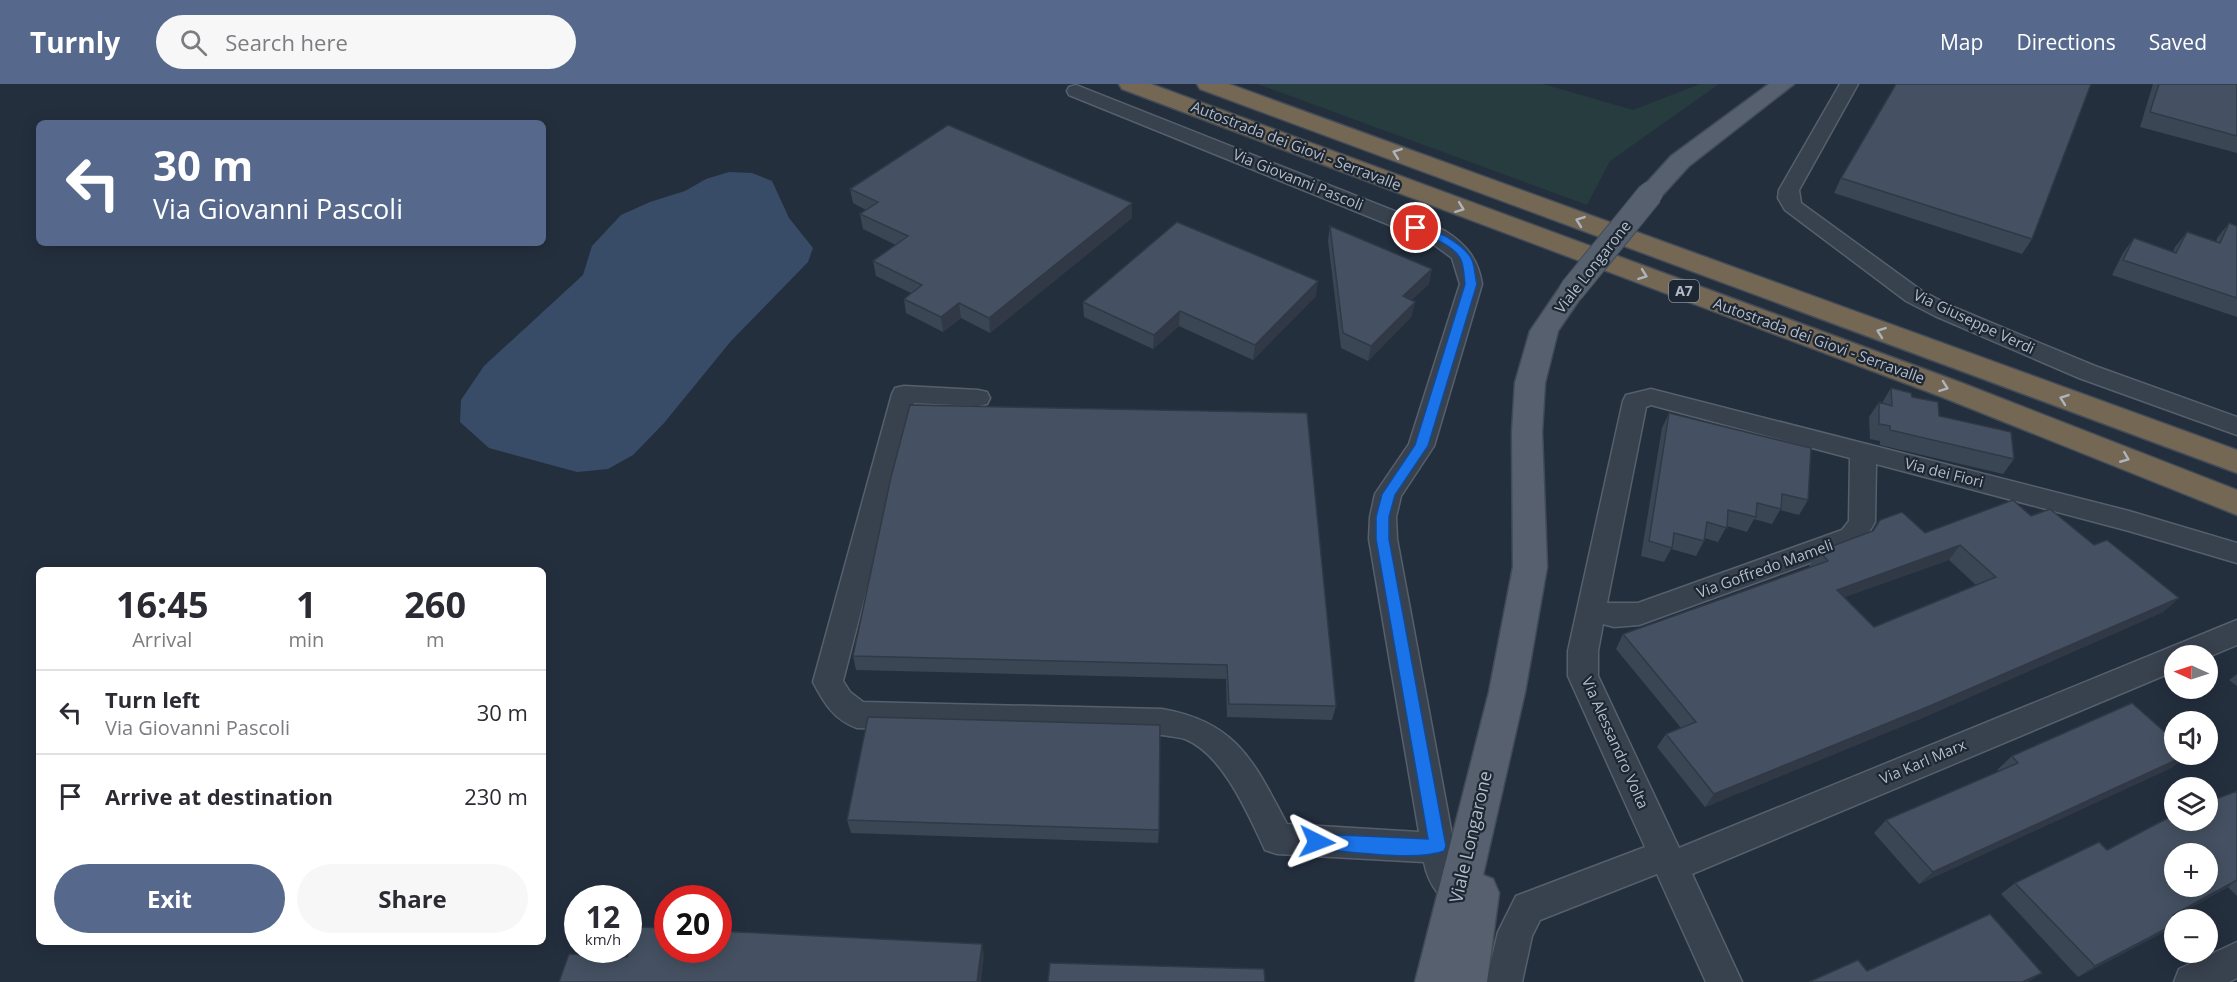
<!DOCTYPE html>
<html lang="en">
<head>
<meta charset="utf-8">
<style>
	body { margin:0; font-family:"Open Sans",sans-serif; background:#f7f7f7; color:#2b2b33; height:100vh; display:flex; flex-direction:column; font-size:22px; white-space:nowrap }
	* { box-sizing:border-box; margin:0 }
	p { font-size:20px; color:#7c7c81 }
	.icon { flex:none; width:33px; height:33px; fill:none; stroke:currentColor; stroke-width:2; stroke-linecap:round; stroke-linejoin:round }
	.map { position:relative; flex:1; overflow:hidden }
	.sheet { position:absolute; left:36px; top:483px; width:510px; height:378px; display:flex; flex-direction:column; background:#fff; border-radius:9px; box-shadow:0 3px 15px #0003 }
	.sheet>* { flex:none }
	.hud { position:absolute; left:36px; top:36px; width:510px; height:126px; border-radius:9px; box-shadow:0 3px 15px #0003; background:#56698c; color:#fff; overflow:hidden }
	.needle { width:39px; rotate:273deg }
	.buttons { position:absolute; left:2164px; top:561px; display:grid; gap:12px }
	.buttons a { display:grid; place-items:center; width:54px; height:54px; border-radius:50%; background:#fff; box-shadow:0 3px 15px #0003; font-size:30px }
	.speed { position:absolute; left:564px; top:801px; display:flex; gap:12px; font-size:30px; font-weight:700; text-align:center }
	.speed>* { display:grid; place-content:center; width:78px; height:78px; border-radius:50%; background:#fff; box-shadow:0 3px 15px #0003; line-height:1 }
	.speed small { font-size:15px; font-weight:400 }
	.speed .limit { border:9px solid #d22; background:#fff; color:#111 }
	.pin { position:absolute; display:grid; place-items:center; width:51px; height:51px; color:#fff; margin:-26px; border:3px solid #fff; border-radius:50%; box-shadow:0 2px 6px #0007 }
	.me { position:absolute; width:66px; margin:-33px; rotate:93deg; stroke-linejoin:round; filter:drop-shadow(0 0 4px #0008) }
	.turn { display:flex; align-items:center; gap:21px; height:126px; padding:0 18px; font-size:27px }
	.turn .icon { width:78px; height:78px; stroke-width:2.5 }
	.turn b { display:block; font-size:42px; line-height:51px }
	.eta { display:flex; justify-content:space-evenly; align-items:center; height:102px; text-align:center }
	.eta b { font-size:36px; font-weight:700; line-height:42px }
	.button { display:flex; gap:12px; margin-top:auto; padding:12px 18px }
	.button a { flex:1; height:69px; border-radius:36px; background:#56698c; color:#fff; font-size:24px; font-weight:700; line-height:69px; text-align:center }
	.button a+a { background:#f7f7f7; color:#2b2b33 }
	ul { padding:0; list-style:none }
	li { display:flex; align-items:center; gap:18px; height:84px; padding:0 18px; border-top:2px solid #e1e1e2 }
	li div { flex:1 }
	li b { display:block; font-size:22px }
	li em { font-style:normal }
	header { display:flex; align-items:center; gap:36px; box-sizing:border-box; height:84px; padding:0 30px; background:#56698c; color:#fff }
	header strong { font-size:28px }
	nav { display:flex; gap:33px; margin-inline-start:auto; font-size:21px }
	.search { width:420px; height:54px; background:#f7f7f7; display:flex; align-items:center; gap:15px; box-sizing:border-box; padding:0 21px; border-radius:33px; color:#7c7c81; font-size:22px }
	.map>svg:first-child { display:block }
</style>
</head>
<body>
<header>
<strong>Turnly</strong>
<div class="search"><svg class="icon" aria-label="search" viewBox="0 0 24 24"><circle cx="10" cy="10" r="6"/><path d="M15 15l6 6"/></svg>Search here</div>
<nav><a>Map</a><a>Directions</a><a>Saved</a></nav>
</header>
<div class="map">
<svg width="2237" height="898" viewBox="0 0 2237 898">
	<rect width="100%" height="100%" fill="#242f3e"/>
	<path fill="#263c3f" d="M1258 0H1543L1633 26 1700 0H1719L1610 77 1587 121Z"/>
	<path fill="#394c67" d="M729 88 752 89 772 97 789 134 813 164 808 178 731 257 664 339 633 371 608 385 577 388 489 364 460 338 461 316 484 282 583 191 592 162 621 131 650 118 685 107 706 95Z"/>
	<g fill="none" stroke-linecap="round" stroke-linejoin="round">
		<defs>
			<path id="minor" d="M1840 0H1858L1799 106 1801 119 1922 207 1951 222 2095 282 2237 333V351L2079 294 1935 232 1906 217 1785 126 1778 114 1779 106Z
				M1076 1 1445 147C1466 160 1478 175 1482 200L1434 362 1401 412 1396 433 1397 455 1458 783 1478 804 1483 815 1478 826 1466 831C1444 822 1428 801 1424 778L1277 770 1265 766C1249 732 1223 670 1185 655 1178 653 1169 652 1162 651L857 644C834 636 824 619 813 598L892 310 895 304 904 302 978 306 987 308 990 314 987 320 978 322 914 319 843 597 850 608 863 618 1162 625C1237 638 1254 678 1287 740L1419 748 1369 455 1370 433 1375 410 1409 360 1460 200 1452 174 1429 157 1069 11 1067 7 1069 3Z
				M1651 305 2129 427 2237 459V479L2129 447 1876 380 1875 438 1862 460 1639 541 1614 543 1603 540 1598 567V592L1679 764 2237 536V561L2208 573 2175 572V587L1692 790 1742 898H1706L1657 790 1540 836 1532 852 1522 898H1486L1498 848 1516 812 1645 763 1568 592V567L1623 317 1626 311ZM1651 321 1850 374 1849 437 1842 446 1638 519H1607L1646 323Z
				M2237 858V894L2229 898H2174L2179 885Z"/>
			<path id="major" d="M1769 0H1794L1689 82 1659 115 1650 118 1641 115 1637 110 1641 105 1671 72Z
				M1572 197 1582 200 1586 206 1558 247 1545 299 1542 348 1547 483 1525 608 1483 791 1493 795 1499 809 1487 898H1415L1489 608 1513 483 1512 348 1515 299 1530 247 1562 200Z"/>
			<path id="highway" d="M1119 0H1151L1962 299 2237 406V431L1942 313 1122 5Z
				M1197 0H1229L2237 366V389L1200 5Z"/>
		</defs>
		<use href="#minor" stroke="#565f6c" stroke-width="3"/>
		<use href="#major" stroke="#414a57" stroke-width="3"/>
		<use href="#highway" stroke="#434c59" stroke-width="3"/>
		<use href="#minor" fill="#38414e" fill-rule="evenodd"/>
		<use href="#major" fill="#56606e" fill-rule="evenodd"/>
		<use href="#highway" fill="#746855" fill-rule="evenodd"/>
		<defs>
			<path id="major-bridge" d="M1572 206 1650 110"/>
		</defs>
		<use href="#major-bridge" stroke="#414a57" stroke-width="27" stroke-linecap="butt"/>
		<use href="#major-bridge" stroke="#56606e" stroke-width="25"/>
	</g>
	<path fill="#3b4654" fill-rule="evenodd" d="M2153 0H2237V69L2140 43Z
		M1841 94 2032 155 2022 170 1834 109Z
		M850 105 1132 119V134L990 249 961 234 943 248 906 229 904 215 911 209 876 192 873 177 896 161 863 145 860 130 866 126 853 119Z
		M2229 139 2237 142V233L2112 191 2123 169 2134 154 2173 168 2175 163 2187 148 2216 158 2217 154Z
		M1330 142 1429 200 1411 216 1415 218 1411 233 1368 277 1341 264 1328 157Z
		M1316 212 1253 276 1179 242 1153 265 1084 233 1083 218Z
		M1891 304 1912 313 1939 332 2014 375 2003 390 1880 361V357L1870 355 1869 333 1879 318 1882 319Z
		M1669 329 1808 416 1799 431 1780 426 1772 440 1754 435 1747 448 1727 442 1718 458 1704 454V457L1696 472 1671 465 1664 478 1641 472 1662 344Z
		M891 393 1336 622 1332 636 1227 633 1226 595 856 586 853 572Z
		M2031 432 2094 461 2179 514 2163 528 1920 635 1705 723 1657 663 1666 650 1681 644 1616 565 1623 550 1810 483 1809 482 1819 467 1872 448 1880 436 1925 449ZM1949 476 1976 501 1874 543 1844 513Z
		M2237 590V602L2229 596Z
		M2012 672 2173 683 1919 800 1874 749 1886 736 1999 687 1997 686Z
		M2237 707V812L2228 803 2174 833 2175 841 2162 849 2078 893 2001 810 2015 799 2107 766Z
		M847 736 1159 746 1158 759 851 749Z"/>
	<path fill="#303945" d="M1132 119V134L990 249 989 234Z
		M1432 185 1429 200 1400 227 1403 212Z
		M1318 197 1316 212 1253 276 1255 261Z
		M1415 218 1411 233 1368 277 1371 262Z
		M959 219 961 234 943 248 941 233Z
		M1180 227 1179 242 1153 265 1154 251Z
		M1960 461 1949 476 1826 520 1837 506Z
		M2179 514 2163 528 1920 635 1705 723 1714 710Z
		M2189 670 2173 683 1919 800 1933 788Z
		M2237 796 2228 803 2155 843 2173 831Z
		M2175 841 2162 849 2078 893 2095 882Z
		M982 860 984 872 981 898H977Z
		M2042 889 2028 898H2022Z"/>
	<path fill="#455162" stroke="#303945" stroke-width="1.5" fill-rule="evenodd" d="M1896 0H2091L2032 155 1841 94Z
		M2159 0H2237V52L2150 28Z
		M948 41 1132 119 989 234 959 219 941 233 904 215 922 201 873 177 908 152 860 130 878 118 850 105Z
		M1177 138 1318 197 1255 261 1180 227 1154 251 1083 218Z
		M2229 139 2237 142V214L2123 176 2134 154 2176 169 2187 148 2220 159Z
		M1330 142 1432 185 1403 212 1415 218 1371 262 1343 249Z
		M1891 304 1911 309 1912 313 1938 318 1939 332 2011 348 2014 375 1890 346V342L1879 340V318L1892 322Z
		M910 321 1307 329 1336 622 1229 620 1227 581 853 572 891 393Z
		M1669 329 1811 364 1808 416 1782 410 1781 425 1757 419 1756 433 1728 426 1727 444 1707 438 1704 457 1674 449 1672 464 1649 457Z
		M2013 416 2031 432 2050 425 2094 461 2107 456 2179 514 1932 621 1714 710 1666 650 1696 638 1623 550 1828 477 1819 467 1873 447 1880 436 1902 428 1925 449ZM1960 461 1996 493 1874 543 1837 506Z
		M2132 619 2175 657V670H2189L1933 788 1886 736 2018 679 2012 672Z
		M868 633 1160 641 1159 746 847 736Z
		M2237 707V796L2173 831 2177 836H2175V840L2095 882 2015 799 2099 758 2107 766 2166 735 2175 732V736H2208V718ZM2175 770H2208V802H2175Z
		M1990 830 2042 889 2022 898H1809L1858 876 1867 887Z
		M637 843 668 844V866H718V847L982 860 977 898H559L569 870 627 873Z
		M1050 879 1264 885 1265 898H1048Z"/>
	<defs><path id="oneway-chevron" d="M-2-3.5L2.5 0L-2 3.5" fill="none" stroke-width="1.6" stroke-linecap="round" stroke-linejoin="round" transform="scale(1.5)"/></defs>
	<g stroke="#aeb4bd">
		<use href="#oneway-chevron" transform="translate(1397 69) rotate(-160)"/>
		<use href="#oneway-chevron" transform="translate(1460 124) rotate(21)"/>
		<use href="#oneway-chevron" transform="translate(1580 137) rotate(-160)"/>
		<use href="#oneway-chevron" transform="translate(1643 191) rotate(20)"/>
		<use href="#oneway-chevron" transform="translate(1881 248) rotate(-160)"/>
		<use href="#oneway-chevron" transform="translate(1944 303) rotate(20)"/>
		<use href="#oneway-chevron" transform="translate(2064 315) rotate(-160)"/>
		<use href="#oneway-chevron" transform="translate(2125 374) rotate(22)"/>
	</g>
	<path fill="#1a73e8" stroke="#114b97" stroke-width="1.5" d="M1412 142C1428 139 1466 161 1472 176 1475 183 1475 193 1477 200L1428 362 1395 411 1389 433V455L1446 762 1444 767C1417 778 1349 767 1317 765L1312 763 1309 758 1312 752 1317 750 1428 755 1376 455V433L1382 410 1415 361 1465 200C1464 193 1464 183 1461 176 1454 160 1427 152 1412 146Z"/>
	<g text-anchor="middle" stroke-width="4.5" stroke-linejoin="round" paint-order="stroke">
		<rect fill="#1d2633" stroke="#878f9c" stroke-width="1.5" x="1669" y="196" width="30" height="22" rx="4.5"/>
		<g font-size="14" font-weight="bold" fill="#b4bcc9">
			<text x="1684" y="212">A7</text>
		</g>
		<g font-size="15" fill="#b4bcc9" stroke="#1d2633">
			<text transform="translate(1296 62) rotate(21)" y="5">Autostrada dei Giovi - Serravalle</text>
			<text transform="translate(1298 96) rotate(22)" y="5">Via Giovanni Pascoli</text>
			<text transform="translate(1593 183) rotate(-52)" y="5">Viale Longarone</text>
			<text transform="translate(1974 238) rotate(25)" y="5">Via Giuseppe Verdi</text>
			<text transform="translate(1819 257) rotate(20)" y="5">Autostrada dei Giovi - Serravalle</text>
			<text transform="translate(1944 389) rotate(14)" y="5">Via dei Fiori</text>
			<text transform="translate(1765 485) rotate(-20)" y="5">Via Goffredo Mameli</text>
			<text transform="translate(1615 659) rotate(66)" y="5">Via Alessandro Volta</text>
			<text transform="translate(1923 678) rotate(-23)" y="5">Via Karl Marx</text>
		</g>
		<g font-size="18" fill="#b4bcc9" stroke="#1d2633">
			<text transform="translate(1471 753) rotate(-77)" y="6">Viale Longarone</text>
		</g>
	</g>
</svg>
<div class="buttons">
<a><svg class="needle" viewBox="-14 -14 28 28"><path d="M0-13l5 13h-10z" fill="#e53935"/><path d="M0 13l5-13h-10z" fill="#7c7c81"/></svg></a>
<a><svg class="icon" aria-label="sound" viewBox="0 0 24 24"><path d="M4 9h4l5-4v14l-5-4H4zM17 9q2 3 0 6"/></svg></a>
<a><svg class="icon" aria-label="layers" viewBox="0 0 24 24"><path d="M12 4l9 5-9 5-9-5zM3 14l9 5 9-5"/></svg></a>
<a>+</a>
<a>−</a>
</div>
<div class="speed"><div>12<small>km/h</small></div><div class="limit">20</div></div>
<div class="pin" style="left:1416px;top:144px;background:#d93025"><svg class="icon" aria-label="arrive" viewBox="0 0 24 24"><path d="M6 21V4h12l-3 4 3 4H6"/></svg></div>
<svg class="me" style="left:1317px;top:758px" viewBox="-20 -20 40 40"><path d="M0-17L14 15 0 8-14 15z" fill="#1a73e8" stroke="#fff" stroke-width="4"/></svg>
<div class="hud">
<div class="turn"><svg class="icon" aria-label="left" viewBox="0 0 24 24"><path d="M17 20v-9H6M10 6l-5 5 5 5"/></svg><div><b>30 m</b>Via Giovanni Pascoli</div></div>
</div>
<section class="sheet">
<div class="eta">
<div><b>16:45</b><p>Arrival</p></div>
<div><b>1</b><p>min</p></div>
<div><b>260</b><p>m</p></div>
</div>
<ul>
<li><svg class="icon" aria-label="left" viewBox="0 0 24 24"><path d="M17 20v-9H6M10 6l-5 5 5 5"/></svg><div><b>Turn left</b><p>Via Giovanni Pascoli</p></div><em>30 m</em></li>
<li><svg class="icon" aria-label="arrive" viewBox="0 0 24 24"><path d="M6 21V4h12l-3 4 3 4H6"/></svg><div><b>Arrive at destination</b></div><em>230 m</em></li>
</ul>
<div class="button"><a>Exit</a><a>Share</a></div>
</section>
</div>
</body>
</html>
